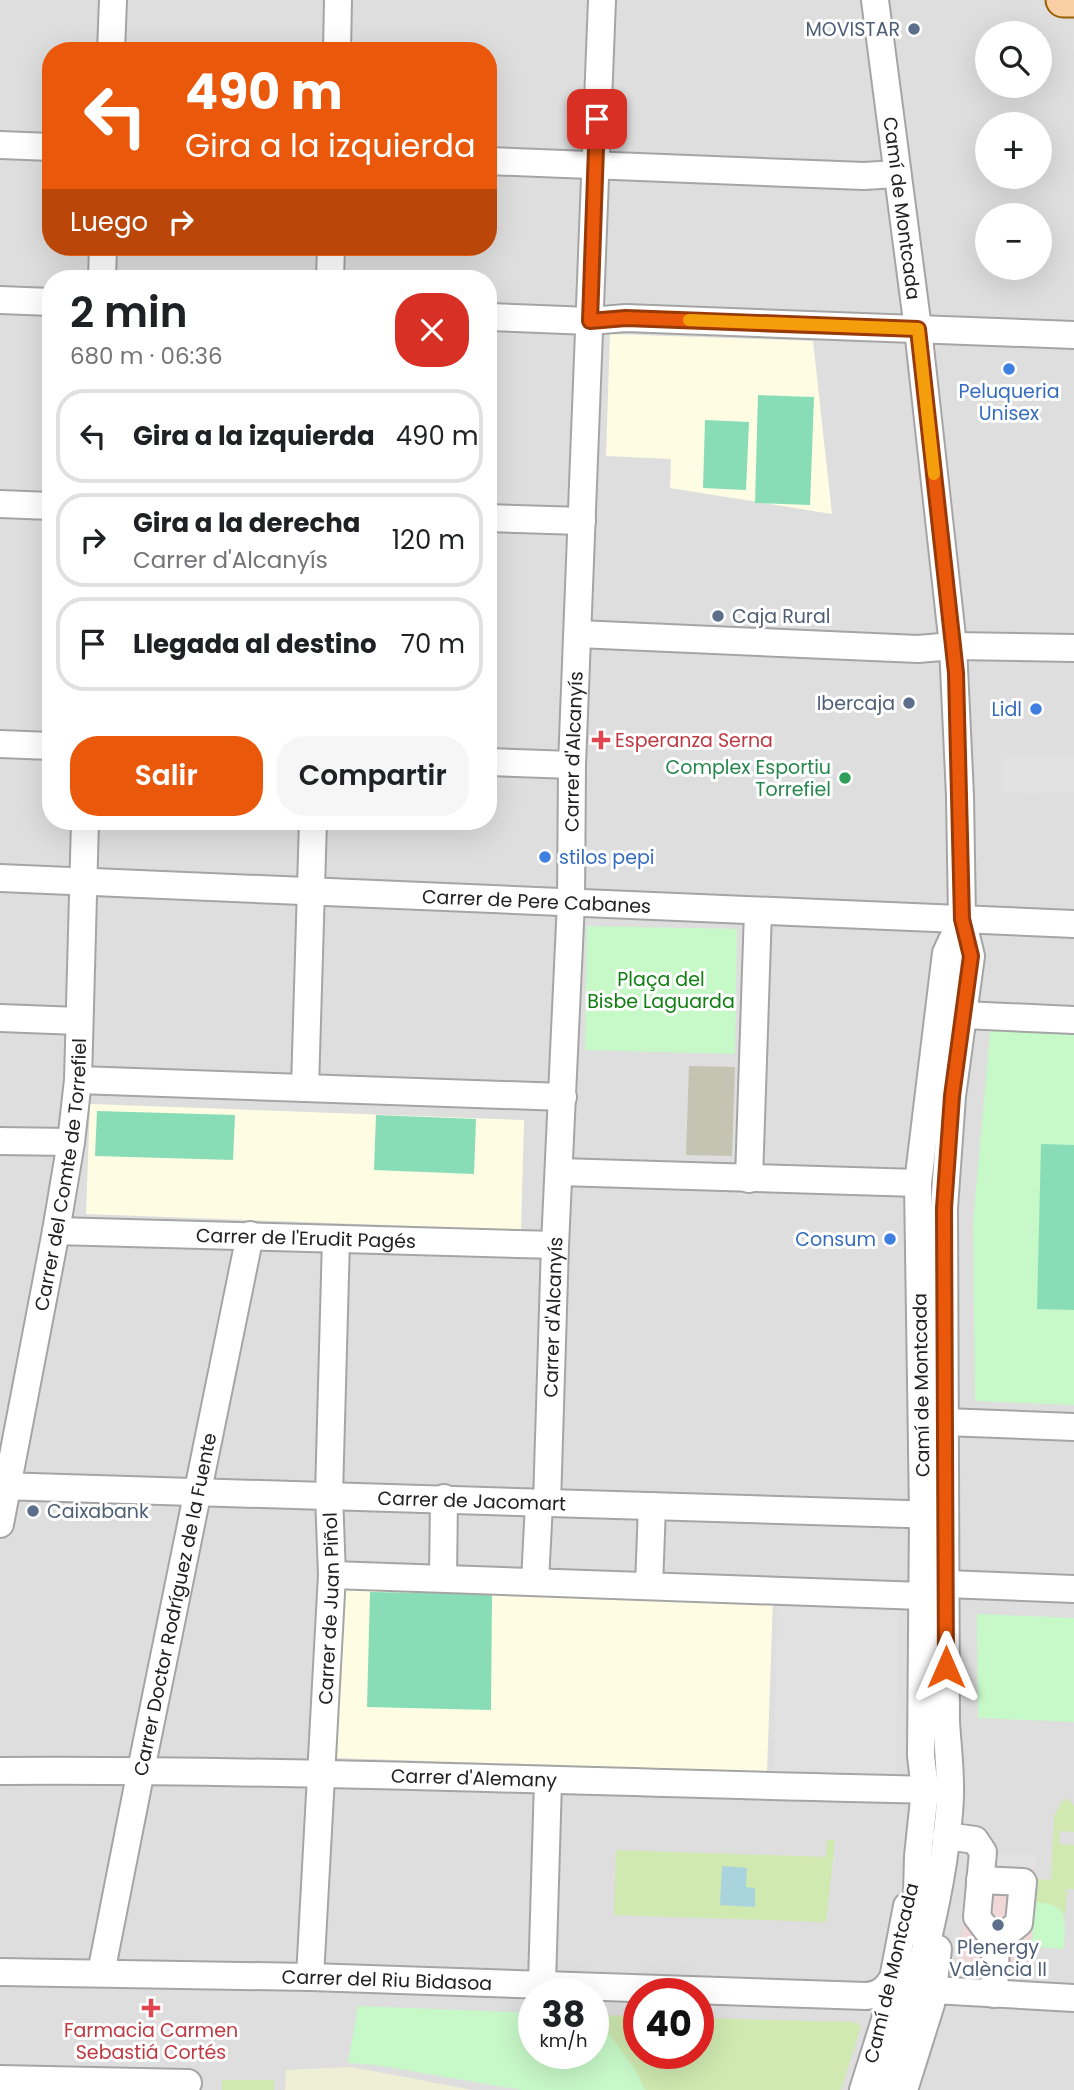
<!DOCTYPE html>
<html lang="es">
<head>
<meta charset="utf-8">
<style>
	body { margin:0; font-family:Poppins,sans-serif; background:#f6f6f6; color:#202124; height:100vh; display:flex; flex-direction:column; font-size:26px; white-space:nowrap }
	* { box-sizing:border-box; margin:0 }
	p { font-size:23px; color:#757577 }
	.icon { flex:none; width:38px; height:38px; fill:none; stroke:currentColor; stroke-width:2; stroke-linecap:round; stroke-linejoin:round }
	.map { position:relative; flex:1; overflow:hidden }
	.sheet { position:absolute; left:42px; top:270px; width:455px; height:560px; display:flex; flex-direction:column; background:#fff; border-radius:28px; box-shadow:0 7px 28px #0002 }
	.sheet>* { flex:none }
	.hud { position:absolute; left:42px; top:42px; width:455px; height:214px; border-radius:28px; box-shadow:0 7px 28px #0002; background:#ea580c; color:#fff; overflow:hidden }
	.controls { position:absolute; left:975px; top:21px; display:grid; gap:14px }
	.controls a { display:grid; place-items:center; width:77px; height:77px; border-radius:50%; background:#fff; box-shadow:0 7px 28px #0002; font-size:35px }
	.speed { position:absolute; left:518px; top:1978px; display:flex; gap:14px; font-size:35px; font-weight:700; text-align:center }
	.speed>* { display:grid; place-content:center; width:91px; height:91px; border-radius:50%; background:#fff; box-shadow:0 7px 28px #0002; line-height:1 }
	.speed small { font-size:18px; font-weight:400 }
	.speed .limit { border:10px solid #d22; background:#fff; color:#111 }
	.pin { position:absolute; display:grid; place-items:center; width:60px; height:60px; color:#fff; margin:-30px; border-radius:14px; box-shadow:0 4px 10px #0006 }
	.me { position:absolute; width:77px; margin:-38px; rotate:0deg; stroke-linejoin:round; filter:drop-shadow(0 0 5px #0008) }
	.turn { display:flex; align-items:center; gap:24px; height:147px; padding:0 28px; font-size:32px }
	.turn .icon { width:91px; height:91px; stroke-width:2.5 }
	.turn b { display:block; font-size:49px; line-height:60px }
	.then { display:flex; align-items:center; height:66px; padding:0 28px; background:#0003; gap:14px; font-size:26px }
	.round { display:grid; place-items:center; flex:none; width:74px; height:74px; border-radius:28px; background:#f6f6f6 }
	.summary { display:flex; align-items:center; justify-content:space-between; height:119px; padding:0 28px }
	h1 { font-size:42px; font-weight:600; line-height:52px }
	.primary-button { display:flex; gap:14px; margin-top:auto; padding:14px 28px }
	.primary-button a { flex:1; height:80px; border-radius:28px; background:#ea580c; color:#fff; font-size:28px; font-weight:600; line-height:80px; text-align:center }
	.primary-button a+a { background:#f6f6f6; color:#202124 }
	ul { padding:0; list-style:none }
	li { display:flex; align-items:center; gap:21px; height:94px; margin:0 14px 10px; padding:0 14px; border:4px solid #e0e0e0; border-radius:28px }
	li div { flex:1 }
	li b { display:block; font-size:26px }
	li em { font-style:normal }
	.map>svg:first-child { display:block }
</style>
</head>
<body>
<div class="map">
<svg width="1074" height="2090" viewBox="0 0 1074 2090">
	<rect width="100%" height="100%" fill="#f1ede8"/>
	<path fill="#dfdede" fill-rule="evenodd" d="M0 0H1074V2090H0ZM987 33H1040V86H987ZM51 51H488V247H51ZM987 124H1040V177H987ZM987 215H1040V268H987ZM51 278H488V821H51ZM534 1993H593V2053H534ZM639 1993H698V2053H639Z"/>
	<path fill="#f1d8d8" d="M973 1852 1036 1853 1031 1962 958 1961Z"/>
	<path fill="#fefde3" d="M610 334 813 341 832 514 670 488 671 459 606 456Z
		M90 1104 524 1120 521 1230 86 1214Z
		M344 1584 773 1598 767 1772 337 1758Z"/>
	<path fill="#c5c4b3" d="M689 1066 735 1067 732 1156 686 1155Z"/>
	<path fill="#eeefd4" d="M352 2067 415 2079 472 2090H285L286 2070Z"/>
	<path fill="#cfe9b0" d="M1067 1798 1074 1806V1832L1060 1831 1059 1844 1074 1845V1889H1067L1065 1917 1063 1912 1034 1902 1035 1879 1051 1880 1054 1816 1061 1803Z
		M827 1840H835L826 1922 614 1915 616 1850 826 1857Z
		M593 2015 639 2016V2053H698V2018L855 2022 861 2026 841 2090H619L593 2053 609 2033Z
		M222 2080H274V2090H222Z"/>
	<path fill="#c7f8c8" d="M587 926 737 929 735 1054 585 1050Z
		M991 1022 1074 1026V1405L975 1401 973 1222Z
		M977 1614 1074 1618V1722L978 1718Z
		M1034 1902C1071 1904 1065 1919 1064 1949L1032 1947Z
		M358 2006 534 2013V2053H593V2015H595L635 2069 645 2090H522L376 2065 348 2063Z"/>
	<path fill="#88ddb7" d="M758 395 814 397 810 505 755 503Z
		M705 420 749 422 746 490 703 488Z
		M97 1111 235 1115 233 1160 95 1156Z
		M376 1115 476 1119 474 1174 374 1170Z
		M1041 1144 1074 1145V1310L1037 1309Z
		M370 1592 492 1594 491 1710 367 1707Z"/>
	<path fill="#e1e1e1" d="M1001 753 1074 756V792L1001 793Z
		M777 1598 899 1601 896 1775 774 1773Z
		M994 1853H1036L1035 1869 993 1868Z"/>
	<path fill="#aad4dd" d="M722 1866 747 1868 746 1887 755 1888V1907L720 1905Z"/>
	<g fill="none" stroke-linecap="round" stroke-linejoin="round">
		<defs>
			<g id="minor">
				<path id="s1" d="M875 0 918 329 953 646 960 796 962 919 971 956 952 1096 944 1208 946 1722C948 1752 952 1783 949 1813 941 1906 913 2001 884 2090"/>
				<path d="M111 51 113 0"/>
				<path d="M337 51 338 0"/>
				<path d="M0 145 51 147"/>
				<path d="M488 161 864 176 897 174"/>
				<path d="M102 278 103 247"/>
				<path d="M330 278 331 247"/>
				<path d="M0 300 51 302"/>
				<path d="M488 317 590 321 626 318 1074 335"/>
				<path d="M0 504 51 506"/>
				<path d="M488 518 582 521"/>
				<path d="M578 634 918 649 953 646 1074 648"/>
				<path d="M0 744 51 746"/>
				<path d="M488 762 572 765"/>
				<path id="s2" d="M0 878 1074 924"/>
				<path d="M963 1015 1074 1020"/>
				<path d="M0 1018 79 1021"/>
				<path d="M78 1080 563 1097"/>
				<path d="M305 1088 313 821"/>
				<path d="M0 1141 71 1142"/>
				<path d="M560 1172 918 1183"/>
				<path d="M749 1179 758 911"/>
				<path id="s3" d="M56 1231 555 1245"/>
				<path d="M944 1422 1074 1427"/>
				<path id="s4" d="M0 1486 939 1515"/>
				<path id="s5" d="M547 1503 555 1245 571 902 572 765 602 0"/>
				<path id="s6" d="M0 1524 56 1231 71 1142 78 1080 85 821"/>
				<path d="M332 1575 922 1596"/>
				<path d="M443 1578 444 1498"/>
				<path d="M535 1582 539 1503"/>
				<path d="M649 1586 652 1506"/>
				<path d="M929 1589 946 1584 1074 1589"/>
				<path id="s7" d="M0 1771C313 1769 626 1784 939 1790"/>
				<path d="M946 1836 975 1840 983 1852 977 1917 996 1942 994 1994"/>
				<path d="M980 1880 1023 1882 1019 1923 996 1942"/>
				<path d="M916 1932 918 1856 925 1790 921 1756 923 1514 918 1183 946 953 962 919"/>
				<path id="s8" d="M0 1972 310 1977 866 1996C880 1995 886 1989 893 1978"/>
				<path id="s9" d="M101 1973 141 1770 250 1235"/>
				<path id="s10" d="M310 1977 332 1575 329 1495 336 1239"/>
				<path d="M542 1983 548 1781"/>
				<path d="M933 1990 1074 1998"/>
				<path d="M0 2079 188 2083"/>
				<path d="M863 2090 885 2020 907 1906"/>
				<path d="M904 2090 931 2004 938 1949"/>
			</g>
			<path id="major" d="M1063 0H1074"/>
		</defs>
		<use href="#minor" stroke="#a5a5a5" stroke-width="30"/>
		<use href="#major" stroke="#995f04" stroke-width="37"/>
		<use href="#minor" stroke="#fff" stroke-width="26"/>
		<use href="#major" stroke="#facfa4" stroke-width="33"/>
	</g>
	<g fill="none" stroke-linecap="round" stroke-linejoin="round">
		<defs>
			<path id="route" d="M597 119 590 321 626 318 918 329 956 673 962 919 971 956 952 1096 944 1208 946 1667"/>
		</defs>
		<use href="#route" stroke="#983908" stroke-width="18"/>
		<use href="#route" stroke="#ea580c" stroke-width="12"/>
		<path stroke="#f59e0b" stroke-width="12" d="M689 320 918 329 934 474"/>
	</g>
	<g fill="#5c6f8a" stroke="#fff" stroke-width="2.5">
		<circle cx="914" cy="29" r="7"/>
		<circle cx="718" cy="616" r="7"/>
		<circle cx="909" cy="703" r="7"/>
		<circle cx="33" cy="1511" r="7"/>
		<circle cx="998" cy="1925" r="7"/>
	</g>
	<g fill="#3f7fe0" stroke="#fff" stroke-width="2.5">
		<circle cx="1009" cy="369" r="7"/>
		<circle cx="1036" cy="709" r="7"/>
		<circle cx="545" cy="857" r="7"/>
		<circle cx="890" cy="1239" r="7"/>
	</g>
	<g fill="#e0444e" stroke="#fff" stroke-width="2.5">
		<path d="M597.5 729.5h7v7h7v7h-7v7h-7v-7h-7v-7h7z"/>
		<path d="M147.5 1997.5h7v7h7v7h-7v7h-7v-7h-7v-7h7z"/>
	</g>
	<circle fill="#2e9e5b" stroke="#fff" stroke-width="2.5" cx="845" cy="778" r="7"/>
	<g text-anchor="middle" stroke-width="6" stroke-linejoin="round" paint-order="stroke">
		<g font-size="19" fill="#4e5e75" stroke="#fff" text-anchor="end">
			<text x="900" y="36">MOVISTAR</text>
			<text x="732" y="623" text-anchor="start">Caja Rural</text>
			<text x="895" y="710">Ibercaja</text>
			<text x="47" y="1518" text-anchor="start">Caixabank</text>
			<text x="998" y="1954" text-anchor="middle">Plenergy<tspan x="998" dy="22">València II</tspan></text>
		</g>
		<g font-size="19" fill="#212121" stroke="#fff">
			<text dy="7" stroke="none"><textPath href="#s1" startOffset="210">Camí de Montcada</textPath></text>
			<text dy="7" stroke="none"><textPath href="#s5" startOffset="752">Carrer d'Alcanyís</textPath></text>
			<text dy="7" stroke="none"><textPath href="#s2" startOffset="537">Carrer de Pere Cabanes</textPath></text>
			<text dy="7" stroke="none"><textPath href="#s6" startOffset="355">Carrer del Comte de Torrefiel</textPath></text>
			<text dy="7" stroke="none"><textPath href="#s3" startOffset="250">Carrer de l'Erudit Pagés</textPath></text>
			<text dy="7" stroke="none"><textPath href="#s5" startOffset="186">Carrer d'Alcanyís</textPath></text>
			<text transform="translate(921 1385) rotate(-91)" y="7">Camí de Montcada</text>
			<text dy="7" stroke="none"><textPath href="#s4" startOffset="472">Carrer de Jacomart</textPath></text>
			<text dy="7" stroke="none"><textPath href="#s9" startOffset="376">Carrer Doctor Rodríguez de la Fuente</textPath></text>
			<text dy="7" stroke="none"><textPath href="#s10" startOffset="369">Carrer de Juan Piñol</textPath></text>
			<text dy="7" stroke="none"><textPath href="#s7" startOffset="474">Carrer d'Alemany</textPath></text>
			<text transform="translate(891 1973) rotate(-77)" y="7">Camí de Montcada</text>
			<text dy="7" stroke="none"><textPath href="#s8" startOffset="387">Carrer del Riu Bidasoa</textPath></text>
		</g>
		<g font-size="19" fill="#366cbe" stroke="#fff" text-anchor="end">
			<text x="1009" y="398" text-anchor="middle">Peluqueria<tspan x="1009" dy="22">Unisex</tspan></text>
			<text x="1022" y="716">Lidl</text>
			<text x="559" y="864" text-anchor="start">stilos pepi</text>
			<text x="876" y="1246">Consum</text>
		</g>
		<g font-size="19" fill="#be3a42" stroke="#fff" text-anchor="start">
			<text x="615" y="747">Esperanza Serna</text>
			<text x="151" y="2037" text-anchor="middle">Farmacia Carmen<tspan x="151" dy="22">Sebastiá Cortés</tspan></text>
		</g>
		<g font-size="19" fill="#27864d" stroke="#fff" text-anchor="end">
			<text x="831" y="774">Complex Esportiu<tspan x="831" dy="22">Torrefiel</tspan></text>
		</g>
		<g font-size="19" fill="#0f7f11" stroke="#fff">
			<text x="661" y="986">Plaça del<tspan x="661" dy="22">Bisbe Laguarda</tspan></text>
		</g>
	</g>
</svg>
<div class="controls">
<a><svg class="icon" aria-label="search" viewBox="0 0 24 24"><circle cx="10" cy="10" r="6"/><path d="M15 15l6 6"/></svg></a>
<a>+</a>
<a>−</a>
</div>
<div class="speed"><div>38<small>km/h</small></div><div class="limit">40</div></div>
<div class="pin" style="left:597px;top:119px;background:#d93025"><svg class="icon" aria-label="arrive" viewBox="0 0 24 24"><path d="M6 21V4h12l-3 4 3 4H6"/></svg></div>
<svg class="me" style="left:946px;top:1667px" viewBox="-20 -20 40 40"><path d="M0-17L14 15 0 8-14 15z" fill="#ea580c" stroke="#fff" stroke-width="4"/></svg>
<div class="hud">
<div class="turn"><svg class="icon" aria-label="left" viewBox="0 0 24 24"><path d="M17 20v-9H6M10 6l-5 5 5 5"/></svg><div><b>490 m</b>Gira a la izquierda</div></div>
<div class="then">Luego<svg class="icon" aria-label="right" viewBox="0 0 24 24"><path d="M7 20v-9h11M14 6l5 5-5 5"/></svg></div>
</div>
<section class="sheet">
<div class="summary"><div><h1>2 min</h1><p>680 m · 06:36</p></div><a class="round" style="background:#d93025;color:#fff"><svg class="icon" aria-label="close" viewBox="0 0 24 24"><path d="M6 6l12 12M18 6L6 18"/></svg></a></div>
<ul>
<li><svg class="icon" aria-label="left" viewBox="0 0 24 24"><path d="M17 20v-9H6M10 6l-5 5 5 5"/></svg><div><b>Gira a la izquierda</b></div><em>490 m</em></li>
<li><svg class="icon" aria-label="right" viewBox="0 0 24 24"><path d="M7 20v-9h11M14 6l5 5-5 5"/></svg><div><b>Gira a la derecha</b><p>Carrer d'Alcanyís</p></div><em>120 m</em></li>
<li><svg class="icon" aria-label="arrive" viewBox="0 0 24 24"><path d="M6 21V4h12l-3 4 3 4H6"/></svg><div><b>Llegada al destino</b></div><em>70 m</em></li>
</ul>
<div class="primary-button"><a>Salir</a><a>Compartir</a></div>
</section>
</div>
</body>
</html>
